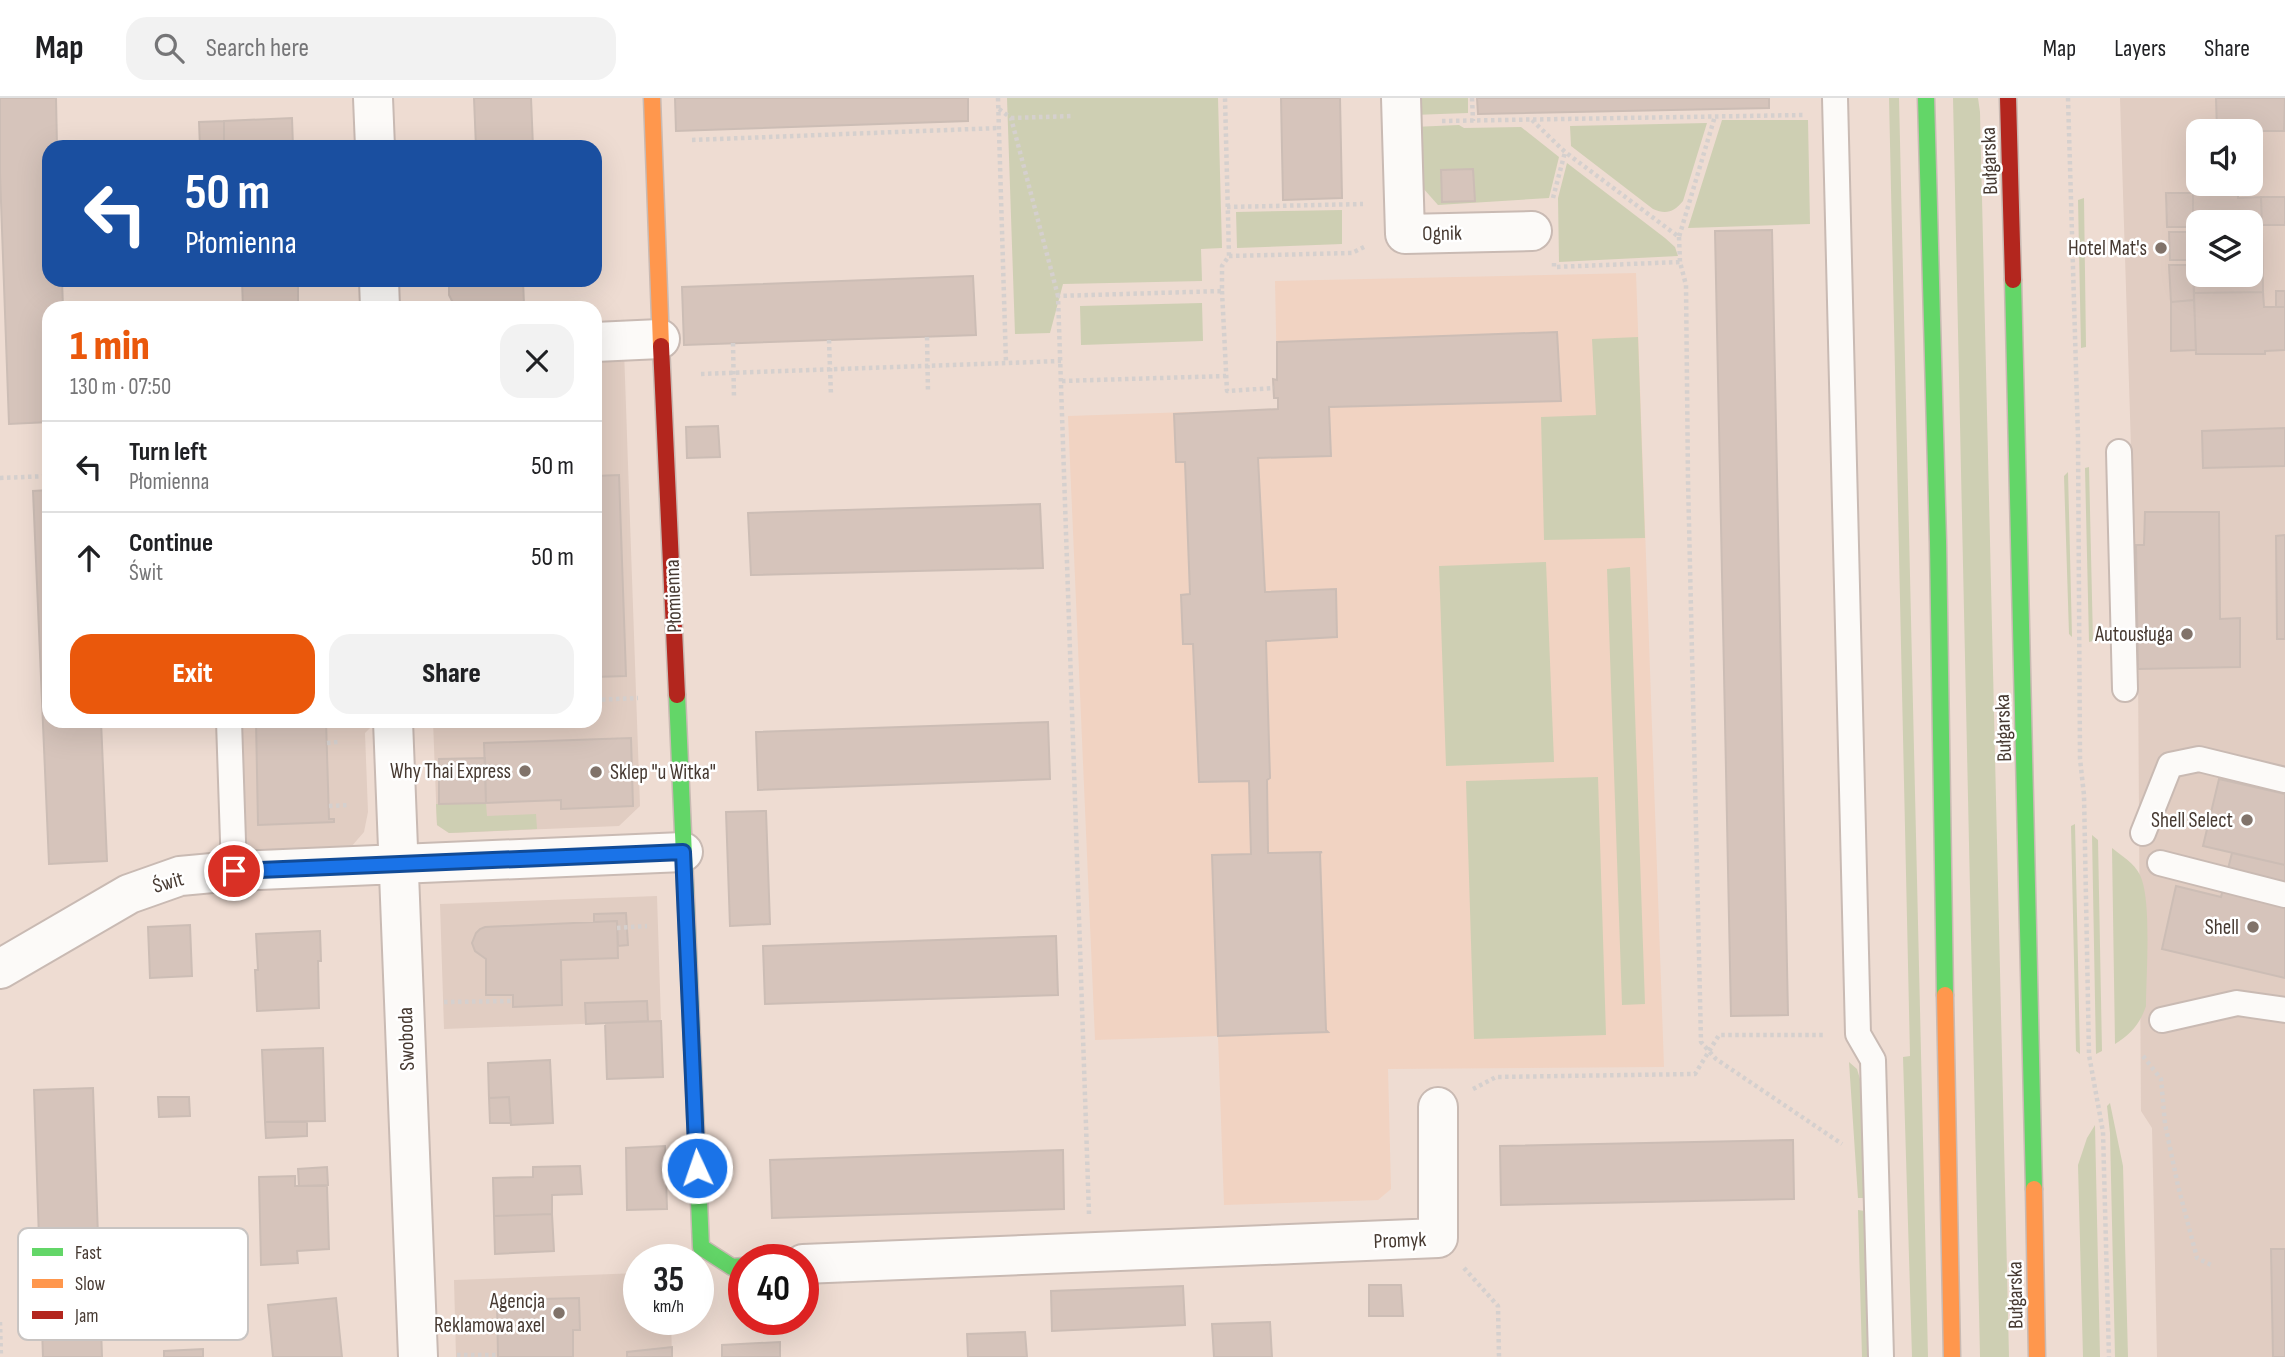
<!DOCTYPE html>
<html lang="en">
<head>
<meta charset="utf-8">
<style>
	body { margin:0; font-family:"Sofia Sans Condensed",sans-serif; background:#f2f2f2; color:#202124; height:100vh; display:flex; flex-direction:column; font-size:26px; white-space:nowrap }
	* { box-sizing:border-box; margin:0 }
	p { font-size:23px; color:#757577 }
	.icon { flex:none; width:38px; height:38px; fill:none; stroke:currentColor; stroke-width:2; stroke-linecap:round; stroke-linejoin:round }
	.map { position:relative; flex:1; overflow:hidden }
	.details { position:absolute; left:42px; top:203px; width:560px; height:427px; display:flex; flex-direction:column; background:#fff; border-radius:21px; box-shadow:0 7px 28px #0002 }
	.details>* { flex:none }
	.guide { position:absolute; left:42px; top:42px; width:560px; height:147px; border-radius:21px; box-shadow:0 7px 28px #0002; background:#1a4fa0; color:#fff; overflow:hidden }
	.controls { position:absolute; left:2186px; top:21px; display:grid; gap:14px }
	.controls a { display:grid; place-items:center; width:77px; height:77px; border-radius:14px; background:#fff; box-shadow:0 7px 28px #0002; font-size:35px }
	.speed { position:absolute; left:623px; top:1146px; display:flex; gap:14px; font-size:35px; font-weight:700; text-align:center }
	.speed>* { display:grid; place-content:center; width:91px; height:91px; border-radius:50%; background:#fff; box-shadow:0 7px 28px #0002; line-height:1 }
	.speed small { font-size:18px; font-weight:400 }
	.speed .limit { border:10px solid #d22; background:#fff; color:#111 }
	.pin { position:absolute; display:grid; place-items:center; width:60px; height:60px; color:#fff; margin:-30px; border:4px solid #fff; border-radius:50%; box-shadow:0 2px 7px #0007 }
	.me { position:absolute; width:77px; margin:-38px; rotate:357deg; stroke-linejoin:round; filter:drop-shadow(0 0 5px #0008) }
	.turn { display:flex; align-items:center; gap:24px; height:147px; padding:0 28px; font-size:32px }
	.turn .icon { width:91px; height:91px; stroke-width:2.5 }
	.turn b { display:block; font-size:49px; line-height:60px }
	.round { display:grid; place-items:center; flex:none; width:74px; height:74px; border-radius:21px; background:#f2f2f2 }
	.head { display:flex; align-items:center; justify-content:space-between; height:119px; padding:0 28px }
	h1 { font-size:42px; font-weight:800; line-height:52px; color:#ea580c }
	.primary-button { display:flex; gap:14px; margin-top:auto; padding:14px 28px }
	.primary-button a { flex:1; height:80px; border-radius:21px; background:#ea580c; color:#fff; font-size:28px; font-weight:800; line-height:80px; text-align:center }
	.primary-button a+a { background:#f2f2f2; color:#202124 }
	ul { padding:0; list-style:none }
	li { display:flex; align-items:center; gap:21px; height:91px; padding:0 28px; border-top:2px solid #e0e0e0 }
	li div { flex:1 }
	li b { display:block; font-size:26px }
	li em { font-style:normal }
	header { display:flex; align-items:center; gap:42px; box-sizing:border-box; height:98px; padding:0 35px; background:#fff; border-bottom:2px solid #e0e0e0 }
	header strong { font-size:33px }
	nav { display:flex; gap:38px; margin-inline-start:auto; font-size:24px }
	.search { width:490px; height:63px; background:#f2f2f2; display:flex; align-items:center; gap:18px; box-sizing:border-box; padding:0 24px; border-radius:21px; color:#757577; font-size:26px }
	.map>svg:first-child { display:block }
</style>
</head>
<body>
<header>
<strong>Map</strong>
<div class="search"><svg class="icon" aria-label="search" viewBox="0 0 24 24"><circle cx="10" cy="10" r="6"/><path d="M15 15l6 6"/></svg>Search here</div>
<nav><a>Map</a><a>Layers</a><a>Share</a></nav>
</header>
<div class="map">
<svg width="2285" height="1259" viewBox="0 0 2285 1259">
	<rect width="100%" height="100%" fill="#eedcd2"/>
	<path fill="#e1cdc2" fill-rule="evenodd" d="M2120 0H2285V1259H2157L2152 1030 2141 1013 2138 571ZM2198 33H2250V86H2198ZM2198 124H2250V177H2198Z
		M624 252 640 708 619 728 449 735 437 727 433 623H595V253Z
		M238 623H377L365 635 368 714 364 734 351 749 334 754 243 757Z
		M657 798 661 923 444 931 440 806Z
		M639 1175V1222H671L672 1259H456L454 1182Z"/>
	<path fill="#f1d3c2" d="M1636 175 1664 969 1388 971 1391 1091 1378 1102 1224 1107 1218 938 1095 942 1068 318 1278 311V300H1274L1273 281H1277L1275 183Z"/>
	<path fill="#cecfb3" d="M1007 0H1218L1222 150 1201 151 1202 183 1063 186 1050 235 1015 236Z
		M1413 0H1468V15L1413 17Z
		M1889 0H1899L1928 1259H1912L1903 959 1910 958Z
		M1953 0H1978L1980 14 2009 1259H1980Z
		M1722 22H1808L1810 126 1688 130Z
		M1707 25 1683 103C1674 114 1666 117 1653 111L1571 48 1570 28Z
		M1459 27 1464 30 1521 29 1559 59 1549 100 1438 107 1422 89 1413 29Z
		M1567 65 1665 140 1675 149 1678 158 1559 164 1558 100Z
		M2084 100 2086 249 2081 250 2078 102Z
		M1342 112V146L1237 150 1236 114Z
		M1202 205 1203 243 1081 247 1080 208Z
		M1638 239 1645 440 1544 442 1541 319 1596 317 1592 241Z
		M2089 369 2093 543 2089 544 2085 370Z
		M2068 374 2072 539 2069 536 2064 378Z
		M1546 464 1554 664 1446 668 1439 468Z
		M1630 469 1645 906 1622 907 1607 471Z
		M1598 679 1606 937 1474 941 1466 683Z
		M486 705 487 718 536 716 537 731 449 735 437 727 436 706Z
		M2075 726 2080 956 2076 953 2071 728Z
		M2092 737 2098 742 2102 953 2096 956Z
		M2112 750C2122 758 2134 765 2140 777 2152 802 2146 877 2146 908 2140 926 2131 936 2115 946Z
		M1849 964 1857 971 1860 981 1865 1100H1858Z
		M2110 1005 2123 1068 2128 1259H2115L2110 1035 2107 1008Z
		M2095 1027 2100 1259H2083L2078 1067 2087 1040Z
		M1858 1112 1865 1113 1869 1259H1862Z"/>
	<path fill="#d6c4bb" stroke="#ccbdb5" stroke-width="2" d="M0 0H56L57 49H49V182H62L63 210H49V324L9 326 0 76Z
		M474 0H531L533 49H476Z
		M675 0H968V23L676 33Z
		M1281 0H1340L1342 100 1283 102Z
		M1477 0H1769V10L1478 16Z
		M2216 0H2285L2284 33H2217Z
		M292 20 293 49H224V23Z
		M224 23V49H200L199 24Z
		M1473 71 1475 103 1442 104 1441 72Z
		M2218 86H2238V94L2218 95Z
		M2238 94V100L2261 99 2262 127 2250 128V124H2198V129H2193V95Z
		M2166 95H2193V129H2167Z
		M2261 99H2285V127H2262Z
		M2262 127 2263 194 2194 195 2193 129H2198V177H2250V128Z
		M1772 132 1788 917 1731 918 1715 133Z
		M2169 134H2193V162H2170Z
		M2169 167H2193L2194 202 2171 204Z
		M973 178 976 237 684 247 682 189Z
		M242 182H298V210H243Z
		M452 182H523L524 207 459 210 454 207 449 197V187Z
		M2276 193H2285V209H2276Z
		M2263 194 2264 209H2285V252L2265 253V256H2196L2194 195Z
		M2194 202 2196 252 2171 253V204Z
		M1557 234 1561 303 1329 309 1331 358 1258 360 1265 494 1336 491 1337 539 1266 543 1270 680 1267 682 1268 755 1322 754 1320 755 1326 932 1328 934 1218 938 1212 757 1251 756 1249 683 1199 684 1193 546H1183L1181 497 1190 496 1185 364H1176L1174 316 1278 311V300H1274L1273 281 1277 282V244Z
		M718 328 720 359 687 360 686 329Z
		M2285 330V368L2203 370 2202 333Z
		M619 377 626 578 595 579V378Z
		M49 392V623H101L107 763 49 766 33 393Z
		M1040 406 1043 470 751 477 748 415Z
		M2145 414H2219L2220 521 2240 520V569L2138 571 2136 447H2144Z
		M2285 437V541H2277L2276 438Z
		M256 623H326L329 721H334V724L258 727Z
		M1048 624 1050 681 758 692 756 634Z
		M631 640 633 708 561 711V702L486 705 484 645Z
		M485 660 486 705 439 706V661Z
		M2219 681 2285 696V767L2203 748Z
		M766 713 770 826 730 828 726 714Z
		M2232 755 2285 767V880L2162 851 2176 788 2221 799Z
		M626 815 628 847 618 848 617 823 594 824V816Z
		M617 823 618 860 561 862 562 907 513 909V897H486V861L475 853 472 845 476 835 480 831 485 829Z
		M190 827 192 878 150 880 148 829Z
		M320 833 321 863H318L319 910 257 913 255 872H258L256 836Z
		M1056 838 1058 897 765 906 763 848Z
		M647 903 648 923 586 926 585 905Z
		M661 923 663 979 607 981 605 925Z
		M323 950 325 1023 265 1024 262 952Z
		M550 962 553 1025 511 1027 509 999 489 1000 488 965Z
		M93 990 102 1259H43L34 992Z
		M158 999H189L190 1018 159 1019Z
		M509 999 511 1025H490L489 1000Z
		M265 1024H307V1038L266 1040Z
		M1793 1042 1794 1101 1501 1107 1500 1048Z
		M665 1048 667 1111 627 1112 626 1050Z
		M1063 1052 1064 1111 772 1120 770 1062Z
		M580 1068 582 1096 552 1097V1116L494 1118 493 1080 533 1079V1069Z
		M327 1069 328 1087 299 1088 298 1071Z
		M295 1078V1088H327L329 1151 297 1153 298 1165 261 1167 259 1079Z
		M552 1116 554 1153 495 1156 494 1118Z
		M2271 1151H2285V1259H2273Z
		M1369 1187H1401L1403 1218H1369Z
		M1183 1188 1185 1227 1052 1233 1051 1193Z
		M336 1200 342 1259H273L268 1207Z
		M579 1200 580 1232H573V1259H498L497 1202Z
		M1270 1224 1272 1259H1214L1212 1226Z
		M1025 1234 1027 1259H968L967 1236Z
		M780 1244V1259H722V1247Z
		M672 1249V1259H627V1254Z
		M203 1251V1259H164V1253Z"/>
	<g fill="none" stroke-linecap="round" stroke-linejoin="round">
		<defs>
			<path id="lane" d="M1835 0 1858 936 1873 962 1881 1259
				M2119 354 2125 591
				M229 623 234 773
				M2143 735 2170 667 2199 661 2285 682
				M2160 765 2285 797
				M2162 922 2237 905 2285 912"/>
			<path id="street" d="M373 0 375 49
				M1401 0 1405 136 1532 133
				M379 182 380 210
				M595 244 660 241
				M393 623 418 1259
				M0 871 129 796 180 778 234 773 683 754
				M803 1166 1438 1140V1009"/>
			<path id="fast" d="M1926 0 1938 444 1945 897
				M2013 182 2034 1091
				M677 597 701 1149 732 1169 744 1168"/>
			<path id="slow" d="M652 0 661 248
				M1945 897 1952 1259
				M2034 1091 2037 1259"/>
			<path id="jam" d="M2008 0 2013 182
				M661 248 677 597"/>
		</defs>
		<use href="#lane" stroke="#c9bab3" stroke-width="28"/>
		<use href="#street" stroke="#c9bab3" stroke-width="42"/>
		<use href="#fast" stroke="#c9bab3" stroke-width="19"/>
		<use href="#slow" stroke="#c9bab3" stroke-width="19"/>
		<use href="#jam" stroke="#c9bab3" stroke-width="19"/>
		<path stroke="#d5d0ce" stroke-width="4.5" stroke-dasharray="3.5 3.5" stroke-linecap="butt" d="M998 0 1006 265
			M1472 0 1473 23
			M2068 0 2078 339 2080 661 2084 697 2089 957 2103 1034 2109 1259
			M999 11 1011 20 1058 198
			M1011 20 1074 18
			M1532 22 1565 54 1679 139 1715 18
			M1442 23 1804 17
			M692 42 999 30
			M1553 100 1565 54
			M1227 109 1363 106
			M1679 139 1680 164 1686 187 1688 382 1701 944 1716 961 1842 1046
			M1229 158 1352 155 1366 148
			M1554 165V169L1680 164
			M1222 193 1227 293 1274 290
			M927 239 928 294
			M829 242 831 298
			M733 245 734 301
			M701 276 1061 263
			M1062 283 1226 278
			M0 380 49 378
			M595 602 638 600
			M327 645 338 644
			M329 708 349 707
			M617 830 647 828
			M444 904 513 903
			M2143 958 2161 981 2165 1026 2178 1088 2197 1160 2213 1168
			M1473 991 1496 979 1695 976 1719 937H1824
			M1089 1116 1058 198 1222 193V168L1229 158 1225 0
			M1464 1170 1498 1208 1499 1259
			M0 1224 1 1259
			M457 1257H498"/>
		<use href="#lane" stroke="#fcfaf8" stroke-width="24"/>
		<use href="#street" stroke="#fcfaf8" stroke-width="38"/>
		<use href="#fast" stroke="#63d668" stroke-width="16"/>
		<use href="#slow" stroke="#ff974d" stroke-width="16"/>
		<use href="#jam" stroke="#b3261e" stroke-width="16"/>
	</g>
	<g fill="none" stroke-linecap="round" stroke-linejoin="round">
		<defs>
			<path id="route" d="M234 773 683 754 697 1070"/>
		</defs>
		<use href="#route" stroke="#114b97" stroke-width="18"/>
		<use href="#route" stroke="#1a73e8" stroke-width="12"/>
	</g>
	<g fill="#81736a" stroke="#fff" stroke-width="2.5">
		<circle cx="2161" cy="150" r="7"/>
		<circle cx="2187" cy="536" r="7"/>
		<circle cx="525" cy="673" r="7"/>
		<circle cx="596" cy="674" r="7"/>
		<circle cx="2247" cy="722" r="7"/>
		<circle cx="2253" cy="829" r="7"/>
		<circle cx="559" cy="1215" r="7"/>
	</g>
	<g text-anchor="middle" stroke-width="5" stroke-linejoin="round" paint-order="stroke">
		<g font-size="21" fill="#473a32" stroke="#fff">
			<text transform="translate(1989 63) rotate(-92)" y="7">Bułgarska</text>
			<text transform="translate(1442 135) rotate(-1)" y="7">Ognik</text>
			<text transform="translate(673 498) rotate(-92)" y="7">Płomienna</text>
			<text transform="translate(2003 630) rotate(-92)" y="7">Bułgarska</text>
			<text transform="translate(168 784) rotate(-16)" y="7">Świt</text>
			<text transform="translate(406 941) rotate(-92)" y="7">Swoboda</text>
			<text transform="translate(1400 1142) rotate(-2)" y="7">Promyk</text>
			<text transform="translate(2015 1197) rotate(-91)" y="7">Bułgarska</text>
		</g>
		<g font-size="21" fill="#473a32" stroke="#fff" text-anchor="end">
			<text x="2147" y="157">Hotel Mat's</text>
			<text x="2173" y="543">Autousługa</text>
			<text x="511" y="680">Why Thai Express</text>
			<text x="610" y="681" text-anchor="start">Sklep "u Witka"</text>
			<text x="2233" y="729">Shell Select</text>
			<text x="2239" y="836">Shell</text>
			<text x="545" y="1210">Agencja<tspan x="545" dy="24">Reklamowa axel</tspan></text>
		</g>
	</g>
	<rect x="18" y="1130" width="230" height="112" rx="10" fill="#fff" stroke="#c8c4c2" stroke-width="2"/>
	<rect x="32" y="1150" width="31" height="8" fill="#63d668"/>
	<rect x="32" y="1181" width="31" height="9" fill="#ff974d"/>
	<rect x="32" y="1213" width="31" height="8" fill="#b3261e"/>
	<g font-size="19" fill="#473a32">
		<text x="75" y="1161">Fast</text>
		<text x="75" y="1192">Slow</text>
		<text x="75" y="1224">Jam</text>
	</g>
</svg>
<div class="controls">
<a><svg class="icon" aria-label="sound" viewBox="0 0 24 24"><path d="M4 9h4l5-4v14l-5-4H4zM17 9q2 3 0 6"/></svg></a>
<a><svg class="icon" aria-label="layers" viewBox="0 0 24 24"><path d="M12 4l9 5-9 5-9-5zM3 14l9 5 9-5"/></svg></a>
</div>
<div class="speed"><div>35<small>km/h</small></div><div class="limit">40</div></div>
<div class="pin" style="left:234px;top:773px;background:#d93025"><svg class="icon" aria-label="arrive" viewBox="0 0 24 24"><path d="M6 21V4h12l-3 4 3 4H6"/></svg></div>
<svg class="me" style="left:697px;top:1070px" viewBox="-20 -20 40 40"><circle r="17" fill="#1a73e8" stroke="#fff" stroke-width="3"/><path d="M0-11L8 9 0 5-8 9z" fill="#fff"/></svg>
<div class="guide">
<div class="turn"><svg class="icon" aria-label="left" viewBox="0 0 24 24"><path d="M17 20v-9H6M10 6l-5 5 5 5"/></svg><div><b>50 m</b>Płomienna</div></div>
</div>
<section class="details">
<div class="head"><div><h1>1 min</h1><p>130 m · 07:50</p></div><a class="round"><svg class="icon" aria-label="close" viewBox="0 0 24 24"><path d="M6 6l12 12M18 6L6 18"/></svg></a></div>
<ul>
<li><svg class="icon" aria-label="left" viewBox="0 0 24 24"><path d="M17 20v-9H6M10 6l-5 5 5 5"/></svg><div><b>Turn left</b><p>Płomienna</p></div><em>50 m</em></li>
<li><svg class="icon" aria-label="ahead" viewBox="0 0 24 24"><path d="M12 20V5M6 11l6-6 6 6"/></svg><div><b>Continue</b><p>Świt</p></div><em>50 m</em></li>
</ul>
<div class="primary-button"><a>Exit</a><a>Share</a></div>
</section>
</div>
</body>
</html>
